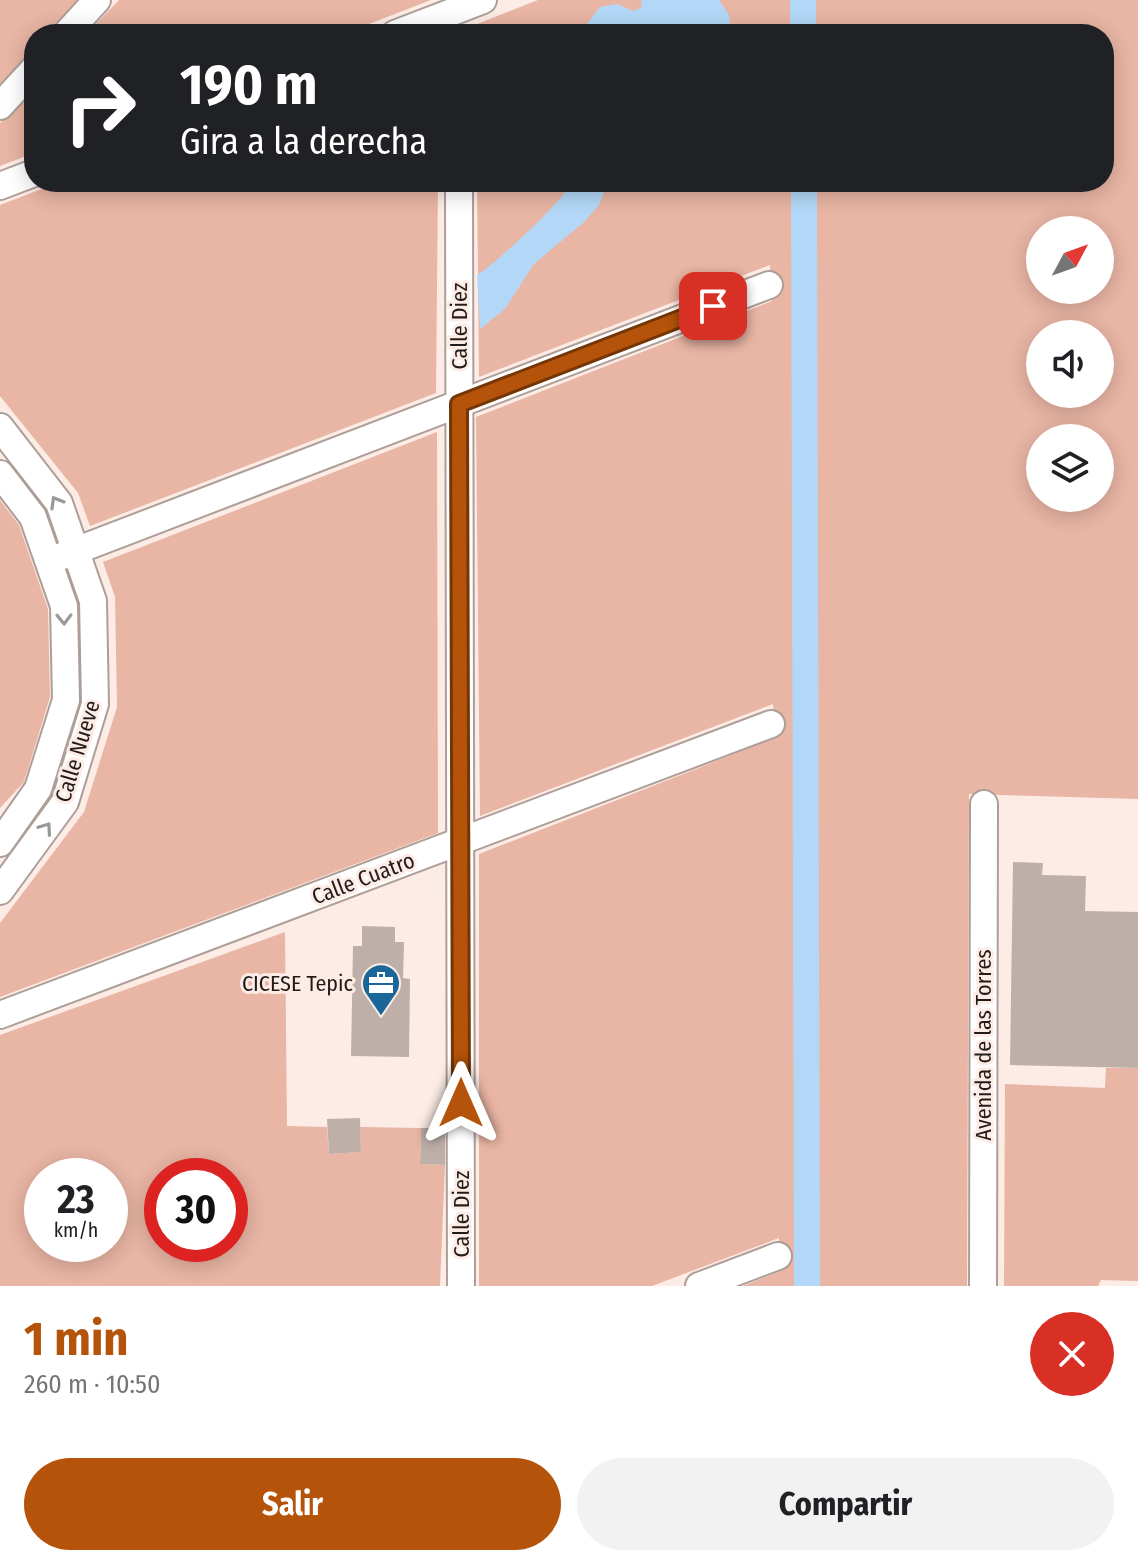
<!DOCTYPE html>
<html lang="es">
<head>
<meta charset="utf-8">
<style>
	body { margin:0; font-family:"Fira Sans Condensed",sans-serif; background:#f2f2f2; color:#202124; height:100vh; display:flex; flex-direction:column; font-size:30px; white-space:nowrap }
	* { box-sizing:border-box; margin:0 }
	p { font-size:26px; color:#757577 }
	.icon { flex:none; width:44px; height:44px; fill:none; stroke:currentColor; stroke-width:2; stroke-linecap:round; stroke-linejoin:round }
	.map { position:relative; height:1286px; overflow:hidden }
	.drawer { display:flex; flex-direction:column; background:#fff; flex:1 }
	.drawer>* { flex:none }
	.guide { position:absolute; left:24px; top:24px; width:1090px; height:168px; border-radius:32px; box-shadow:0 4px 20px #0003; background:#202124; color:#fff; overflow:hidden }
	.needle { width:52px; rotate:49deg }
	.controls { position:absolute; left:1026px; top:216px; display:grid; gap:16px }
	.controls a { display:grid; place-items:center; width:88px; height:88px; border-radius:50%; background:#fff; box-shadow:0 4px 20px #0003; font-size:40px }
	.speed { position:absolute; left:24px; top:1158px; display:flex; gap:16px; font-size:40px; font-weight:700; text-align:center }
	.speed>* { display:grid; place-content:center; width:104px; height:104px; border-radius:50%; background:#fff; box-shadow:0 4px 20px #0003; line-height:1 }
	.speed small { font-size:20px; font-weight:400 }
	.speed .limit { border:12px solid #d22; background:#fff; color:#111 }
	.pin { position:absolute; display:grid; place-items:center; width:68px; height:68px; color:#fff; margin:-34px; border-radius:16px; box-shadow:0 4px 12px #0006 }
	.me { position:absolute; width:88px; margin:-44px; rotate:0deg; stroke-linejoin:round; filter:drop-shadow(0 0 6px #0008) }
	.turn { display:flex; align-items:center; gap:28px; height:168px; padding:0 24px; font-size:36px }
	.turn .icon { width:104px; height:104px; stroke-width:2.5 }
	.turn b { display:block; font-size:56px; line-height:68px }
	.round { display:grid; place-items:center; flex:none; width:84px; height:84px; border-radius:42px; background:#f2f2f2 }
	.overview { display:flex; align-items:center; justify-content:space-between; height:136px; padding:0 24px }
	h1 { font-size:48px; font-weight:700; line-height:60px; color:#b45309 }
	.primary-button { display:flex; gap:16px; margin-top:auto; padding:16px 24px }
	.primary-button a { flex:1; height:92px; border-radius:48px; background:#b45309; color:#fff; font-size:32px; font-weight:700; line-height:92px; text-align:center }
	.primary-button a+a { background:#f2f2f2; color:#202124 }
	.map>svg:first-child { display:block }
</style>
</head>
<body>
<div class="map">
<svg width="1138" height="1286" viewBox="0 0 1138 1286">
	<rect width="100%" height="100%" fill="#fdece6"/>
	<path fill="#e9b5a4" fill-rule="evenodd" d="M0 0H79L47 34H34V48L0 85Z
		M119 0H431L343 34H86Z
		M538 0H1138V799L969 794 967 1286H743L780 1271 779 1238 652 1286H479V854L775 738 773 704 480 816 476 417 772 301 770 265 479 377 477 182H1104V34H477V24ZM1040 230H1100V290H1040ZM1040 334H1100V394H1040ZM1040 438H1100V498H1040Z
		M34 88V153L0 166V123Z
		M60 182H438L436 393 90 526 78 493 0 396V205Z
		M437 432 438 833 0 997V923L84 812 117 707 115 597 103 562Z
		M0 500 19 525 48 609 50 697 24 782 0 808Z
		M285 932 287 1126 327 1127 329 1154 361 1152 360 1127 421 1128 420 1164 445 1165 440 1286H0V1035ZM42 1176H110V1244H42ZM162 1176H230V1244H162Z
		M1106 1068H1138V1281L1101 1280 1098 1286H1004L1005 1084 1105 1088Z"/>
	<path fill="#b3d8f7" d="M641 0H719L729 15 731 34H579L600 7 617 4 634 11 642 7Z
		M571 182H608L599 205 584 222 534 264 505 309 480 329 477 275C493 266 569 196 571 182Z"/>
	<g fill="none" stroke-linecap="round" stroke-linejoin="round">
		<path stroke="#b3d8f7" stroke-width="26" d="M803 0V34
			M804 182 807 1286"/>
	</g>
	<path fill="#bfafa9" d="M1013 862 1043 863 1042 875 1086 876 1085 911 1138 912V1068L1010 1065Z
		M362 926 395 927V942H404L403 978 410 979 409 1057 351 1056 353 946H362Z
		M360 1118 361 1152 329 1154 327 1119Z
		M421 1128H445V1165L420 1164Z"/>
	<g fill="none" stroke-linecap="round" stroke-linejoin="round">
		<defs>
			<path id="minor" d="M66 34 97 0
				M395 34 483 0
				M0 106 34 69
				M459 182 461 1286
				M0 186 34 173
				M0 427 59 503 93 601 95 704 65 802 0 891
				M0 474 33 517 64 606 66 700 38 789 0 843
				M49 561 769 285
				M0 1015 771 724
				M699 1286 778 1256
				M983 1286 984 804"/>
		</defs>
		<use href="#minor" stroke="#ad9e98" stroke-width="30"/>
		<use href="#minor" stroke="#fff" stroke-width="26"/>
	</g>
	<defs><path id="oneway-chevron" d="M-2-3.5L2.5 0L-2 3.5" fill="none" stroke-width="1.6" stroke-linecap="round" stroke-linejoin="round" transform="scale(2)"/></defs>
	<g stroke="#9b9898">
		<use href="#oneway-chevron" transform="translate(56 502) rotate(-120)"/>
		<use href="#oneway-chevron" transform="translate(64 619) rotate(89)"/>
		<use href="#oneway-chevron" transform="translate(46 828) rotate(-55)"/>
	</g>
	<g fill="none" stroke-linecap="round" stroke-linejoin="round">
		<defs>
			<path id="route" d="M461 1103 459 404 713 306"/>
		</defs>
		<use href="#route" stroke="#753606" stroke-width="20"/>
		<use href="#route" stroke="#b45309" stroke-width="14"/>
	</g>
	<defs>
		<symbol id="office-pin" viewBox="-11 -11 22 30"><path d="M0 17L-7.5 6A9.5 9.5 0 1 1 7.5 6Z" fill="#1b6699" stroke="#fdece6"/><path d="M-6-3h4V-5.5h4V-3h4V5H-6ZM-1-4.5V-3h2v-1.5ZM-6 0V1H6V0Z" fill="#fff"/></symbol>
	</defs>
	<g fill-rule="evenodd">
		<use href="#office-pin" x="359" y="961" width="44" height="60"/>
	</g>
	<g text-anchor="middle" stroke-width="6" stroke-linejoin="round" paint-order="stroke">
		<g font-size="22" fill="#211b1a" stroke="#fdece6">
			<text transform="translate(459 326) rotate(-90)" y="8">Calle Diez</text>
			<text transform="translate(77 751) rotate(-73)" y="8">Calle Nueve</text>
			<text transform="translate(363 878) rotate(-21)" y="8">Calle Cuatro</text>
			<text transform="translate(983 1045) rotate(-90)" y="8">Avenida de las Torres</text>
			<text transform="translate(461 1214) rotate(-90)" y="8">Calle Diez</text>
		</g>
		<g font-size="22" fill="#211b1a" stroke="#fdece6" text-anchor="end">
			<text x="353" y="991">CICESE Tepic</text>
		</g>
	</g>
</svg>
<div class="controls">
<a><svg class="needle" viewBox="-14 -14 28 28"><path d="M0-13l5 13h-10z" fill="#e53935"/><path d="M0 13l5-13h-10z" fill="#757577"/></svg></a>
<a><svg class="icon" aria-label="sound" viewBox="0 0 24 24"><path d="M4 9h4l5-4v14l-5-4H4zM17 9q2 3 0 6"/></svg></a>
<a><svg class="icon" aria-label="layers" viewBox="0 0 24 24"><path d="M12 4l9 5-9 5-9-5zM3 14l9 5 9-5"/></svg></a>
</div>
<div class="speed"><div>23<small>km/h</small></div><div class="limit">30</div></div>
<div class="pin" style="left:713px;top:306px;background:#d93025"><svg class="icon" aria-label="arrive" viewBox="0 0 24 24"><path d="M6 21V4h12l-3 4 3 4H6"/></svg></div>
<svg class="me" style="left:461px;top:1103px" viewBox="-20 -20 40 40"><path d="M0-17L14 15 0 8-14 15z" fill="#b45309" stroke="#fff" stroke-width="4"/></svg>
<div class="guide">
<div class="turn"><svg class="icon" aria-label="right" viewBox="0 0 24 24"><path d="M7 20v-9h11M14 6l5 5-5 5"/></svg><div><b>190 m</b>Gira a la derecha</div></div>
</div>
</div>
<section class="drawer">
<div class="overview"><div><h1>1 min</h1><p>260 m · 10:50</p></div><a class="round" style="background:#d93025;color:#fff"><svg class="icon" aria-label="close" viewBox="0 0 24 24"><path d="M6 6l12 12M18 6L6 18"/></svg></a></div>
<div class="primary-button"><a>Salir</a><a>Compartir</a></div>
</section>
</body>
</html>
